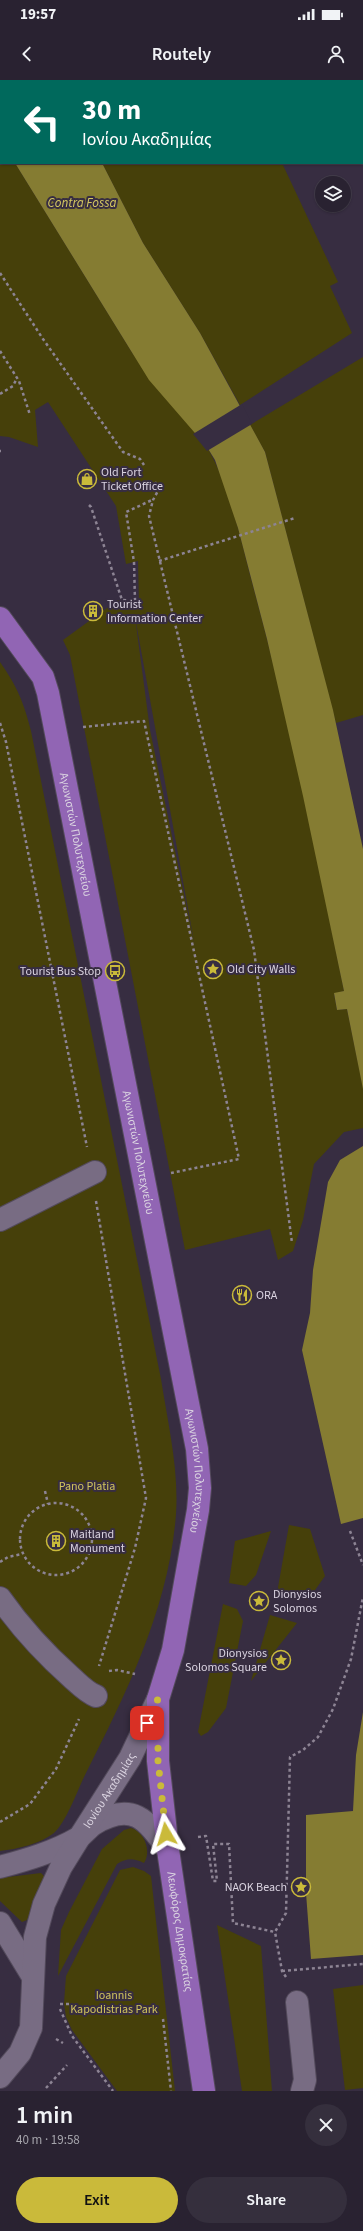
<!DOCTYPE html>
<html lang="en">
<head>
<meta charset="utf-8">
<style>
	body { margin:0; font-family:"Source Sans 3",sans-serif; background:#352f3d; color:#f1f3f6; height:100vh; display:flex; flex-direction:column; font-size:15px; white-space:nowrap }
	* { box-sizing:border-box; margin:0 }
	p { font-size:13px; color:#a5a4ab }
	.icon { flex:none; width:22px; height:22px; fill:none; stroke:currentColor; stroke-width:2; stroke-linecap:round; stroke-linejoin:round }
	.map { position:relative; height:2011px; overflow:hidden }
	.details { display:flex; flex-direction:column; background:#292231; flex:1 }
	.details>* { flex:none }
	.guide { position:absolute; left:0px; top:0px; width:363px; height:84px; box-shadow:0 1px 3px #0004,0 0 0 1px #453f4d; background:#00695c; color:#fff; overflow:hidden }
	.controls { position:absolute; left:315px; top:96px; display:grid; gap:8px }
	.controls a { display:grid; place-items:center; width:36px; height:36px; border-radius:50%; background:#292231; box-shadow:0 1px 3px #0004,0 0 0 1px #453f4d; font-size:20px }
	.pin { position:absolute; display:grid; place-items:center; width:34px; height:34px; color:#fff; margin:-17px; border-radius:8px; box-shadow:0 2px 6px #0006 }
	.me { position:absolute; width:44px; margin:-22px; rotate:353deg; stroke-linejoin:round; filter:drop-shadow(0 0 3px #0008) }
	.turn { display:flex; align-items:center; gap:14px; height:84px; padding:0 16px; font-size:18px }
	.turn .icon { width:52px; height:52px; stroke-width:2.5 }
	.turn b { display:block; font-size:28px; line-height:34px }
	.round { display:grid; place-items:center; flex:none; width:42px; height:42px; border-radius:21px; background:#352f3d }
	.overview { display:flex; align-items:center; justify-content:space-between; height:68px; padding:0 16px }
	h1 { font-size:24px; font-weight:600; line-height:30px }
	.cta { display:flex; gap:8px; margin-top:auto; padding:8px 16px }
	.cta a { flex:1; height:46px; border-radius:24px; background:#caba3a; color:#111; font-size:16px; font-weight:600; line-height:46px; text-align:center }
	.cta a+a { background:#352f3d; color:#f1f3f6 }
	.status { display:flex; justify-content:space-between; align-items:center; height:28px; padding:0 20px; background:#292231; direction:ltr }
	.status svg { height:11px; fill:currentColor }
	header { display:flex; justify-content:space-between; align-items:center; height:52px; padding:0 16px; background:#292231; font-size:18px; font-weight:600 }
	.map>svg:first-child { display:block }
</style>
</head>
<body>
<div class="status"><b>19:57</b><svg viewBox="0 0 49 12"><path d="M0 12V9h3v3zM5 12V6h3v6zM10 12V3h3v9zM15 12V0h3v12zM26 1h20v11H26zM47 4h2v5h-2z"/></svg></div>
<header><svg class="icon" aria-label="back" viewBox="0 0 24 24"><path d="M15 5l-7 7 7 7"/></svg>Routely<svg class="icon" aria-label="person" viewBox="0 0 24 24"><circle cx="12" cy="8" r="4"/><path d="M4 21q1-7 8-7t8 7"/></svg></header>
<div class="map">
<svg width="363" height="2011" viewBox="0 0 363 2011">
	<rect width="100%" height="100%" fill="#372d41"/>
	<path fill="#46400a" fill-rule="evenodd" d="M0 58 1 83H15L133 274 207 367C232 410 241 463 254 510 290 642 317 777 344 911L334 914 337 930 347 929 363 1007V1048L344 1052 314 1084 303 1140 293 1171 278 1180 270 1149 185 1170 70 575 63 560 118 520 124 524 139 523 138 481 126 484 116 426 48 322 35 330 38 367 9 357 0 356ZM135 537 195 867 150 650Z
		M102 83H282L338 202 330 206 352 253 240 325 200 253 143 163Z
		M363 277V635L336 643 265 372 250 345Z
		M0 582C17 606 24 623 31 651L161 1299C168 1344 179 1389 176 1434 169 1528 126 1614 84 1697 77 1712 66 1742 54 1753 40 1764 17 1769 0 1771Z
		M289 1445 310 1449 325 1496 308 1520 277 1513Z
		M271 1451 256 1495 246 1506 229 1503 235 1461Z
		M223 1524 237 1529 243 1541 226 1628 208 1652 201 1656 198 1652Z
		M270 1535 297 1543 251 1601Z
		M131 1748C144 1751 152 1771 144 1783 133 1778 127 1778 117 1784L58 1896 61 1850 69 1832 102 1769 124 1750Z
		M133 1787 144 1791 151 1796 175 2011H117L72 1950 66 1937 64 1923 66 1896 120 1790Z
		M41 1793 47 1799 27 1840 22 1842 0 1821V1798Z
		M217 1845 261 1866 272 2011H242Z
		M363 1905V2008L345 2010 333 1909Z"/>
	<path fill="#857c32" d="M0 0 44 1H1V60Z
		M15 83H102L143 163 200 253 265 372 333 630 363 769V1009L347 929 337 930 334 913 344 911 303 716 267 559 238 448 215 380 207 367 149 300Z
		M363 1066V1438L341 1444 302 1270 310 1233 313 1190 328 1102 340 1080Z
		M363 1632V1875L311 1879 306 1813V1735L353 1731 356 1675Z"/>
	<path fill="#372d41" d="M242 324 252 344 207 371 193 354Z"/>
	<g fill="none" stroke-linecap="round" stroke-linejoin="round">
		<defs>
			<g id="minor">
				<path d="M0 1140 95 1092"/>
				<path d="M0 1518C21 1548 44 1573 71 1597 79 1604 86 1612 96 1616"/>
				<path d="M0 1787C26 1780 54 1772 78 1758 84 1754 88 1748 94 1744 132 1721 147 1739 168 1770"/>
				<path d="M0 1843 33 1897"/>
				<path d="M297 1922 305 2000 302 2011"/>
				<path id="s1" d="M0 1997 20 1973 31 1948 35 1857 44 1824 61 1787 79 1758 130 1678 158 1619"/>
			</g>
			<g id="major">
				<path id="s2" d="M0 538 43 597 48 613 197 1369 200 1408 198 1430 173 1570 158 1619V1681L168 1770 204 2011"/>
			</g>
		</defs>
		<use href="#minor" stroke="#534a5b" stroke-width="24"/>
		<use href="#major" stroke="#534a5b" stroke-width="24"/>
		<path stroke="#8d8494" stroke-width="2.5" stroke-dasharray="3 3" stroke-linecap="butt" d="M0 193 43 259 123 372 140 379 144 385
			M0 271 19 301 30 335
			M0 314 13 306 17 298
			M0 371H1
			M155 402 159 409 153 420 149 436 254 870 292 1163
			M89 425 91 427 122 520 135 521 134 482 126 432 152 420
			M159 481 295 438
			M0 643 6 662 87 1067
			M83 647 144 641 239 1079 171 1093
			M96 1121 146 1418 135 1468 99 1586
			M45 1411 48 1424
			M20 1459a36 36 0 1 1 72 0a36 36 0 1 1-72 0Z
			M350 1451 363 1485
			M0 1482 8 1477 22 1474
			M109 1591 117 1590 135 1594
			M0 1742 30 1724 56 1689 79 1639
			M198 1757 206 1756 213 1801H217L213 1764H229L233 1843 275 1852
			M282 1891 363 1884
			M286 1897 282 1891 275 1852 286 1833 290 1677 303 1670 318 1657 333 1629 351 1579 363 1517
			M60 1924H71
			M60 1929 72 1956 113 2011
			M163 1939 171 2011
			M56 1959 63 1963
			M46 2008 67 1985"/>
		<use href="#minor" stroke="#786c83" stroke-width="22"/>
		<use href="#major" stroke="#9165b4" stroke-width="22"/>
	</g>
	<g fill="none" stroke-linecap="round" stroke-linejoin="round">
		<path stroke="#caba3a" stroke-width="7" stroke-dasharray="0 12.6" d="M147 1643 158 1619V1681L166 1754"/>
	</g>
	<defs>
		<symbol id="shop-ring" viewBox="-11 -11 22 22"><circle r="9.5" fill="#372d41" stroke="#caba3a" stroke-width="1.5"/><path d="M-5-2.5h2.3a2.7 3.5 0 0 1 5.4 0H5L5.5 6h-11ZM-1.5-2.5h3a1.5 2.3 0 0 0-3 0Z" fill="#caba3a"/></symbol>
		<symbol id="building-ring" viewBox="-11 -11 22 22"><circle r="9.5" fill="#372d41" stroke="#caba3a" stroke-width="1.5"/><path d="M-4-6H4V6H1V3H-1V6H-4ZM-2.5-4.3h1.7v1.8h-1.7ZM.8-4.3h1.7v1.8H.8ZM-2.5-1h1.7V.8h-1.7ZM.8-1h1.7V.8H.8Z" fill="#caba3a"/></symbol>
		<symbol id="sight-ring" viewBox="-11 -11 22 22"><circle r="9.5" fill="#372d41" stroke="#caba3a" stroke-width="1.5"/><path d="M0-6L1.8-2.2L6-1.7L2.9 1.2L3.7 5.4L0 3.3L-3.7 5.4L-2.9 1.2L-6-1.7L-1.8-2.2Z" fill="#caba3a"/></symbol>
		<symbol id="bus-ring" viewBox="-11 -11 22 22"><circle r="9.5" fill="#372d41" stroke="#caba3a" stroke-width="1.5"/><path d="M-5-6H5V4H4V6H2V4H-2V6H-4V4H-5ZM-3.5-4V0h7V-4ZM-3.5 1.2v1.5H-2V1.2ZM2 1.2v1.5H3.5V1.2Z" fill="#caba3a"/></symbol>
		<symbol id="restaurant-ring" viewBox="-11 -11 22 22"><circle r="9.5" fill="#372d41" stroke="#caba3a" stroke-width="1.5"/><path d="M-5-6h1v4h1v-4h1v4h1v-4h1v5L-1.5 .5V6h-2V.5L-5-1ZM5-6V6H3V1.5H1.5Q1.5-4 5-6Z" fill="#caba3a"/></symbol>
	</defs>
	<g fill-rule="evenodd">
		<use href="#shop-ring" x="76" y="388" width="22" height="22"/>
		<use href="#building-ring" x="82" y="520" width="22" height="22"/>
		<use href="#sight-ring" x="202" y="878" width="22" height="22"/>
		<use href="#bus-ring" x="104" y="880" width="22" height="22"/>
		<use href="#restaurant-ring" x="231" y="1204" width="22" height="22"/>
		<use href="#building-ring" x="45" y="1450" width="22" height="22"/>
		<use href="#sight-ring" x="248" y="1510" width="22" height="22"/>
		<use href="#sight-ring" x="270" y="1569" width="22" height="22"/>
		<use href="#sight-ring" x="290" y="1796" width="22" height="22"/>
	</g>
	<g text-anchor="middle" stroke-width="4" stroke-linejoin="round" paint-order="stroke">
		<g font-size="12" fill="#dad3e0" stroke="#372d41" text-anchor="start">
			<text x="101" y="396">Old Fort<tspan x="101" dy="14">Ticket Office</tspan></text>
			<text x="107" y="528">Tourist<tspan x="107" dy="14">Information Center</tspan></text>
			<text x="227" y="893">Old City Walls</text>
			<text x="101" y="895" text-anchor="end">Tourist Bus Stop</text>
			<text x="256" y="1219">ORA</text>
			<text x="70" y="1458">Maitland<tspan x="70" dy="14">Monument</tspan></text>
			<text x="273" y="1518">Dionysios<tspan x="273" dy="14">Solomos</tspan></text>
			<text x="267" y="1577" text-anchor="end">Dionysios<tspan x="267" dy="14">Solomos Square</tspan></text>
			<text x="287" y="1811" text-anchor="end">NAOK Beach</text>
		</g>
		<g font-size="12" fill="#dad3e0" stroke="#372d41">
			<text dy="4" stroke="none"><textPath href="#s2" startOffset="234">Αγωνιστών Πολυτεχνείου</textPath></text>
			<text dy="4" stroke="none"><textPath href="#s2" startOffset="558">Αγωνιστών Πολυτεχνείου</textPath></text>
			<text dy="4" stroke="none"><textPath href="#s2" startOffset="882">Αγωνιστών Πολυτεχνείου</textPath></text>
			<text dy="4" stroke="none"><textPath href="#s1" startOffset="315">Ιονίου Ακαδημίας</textPath></text>
			<text dy="4" stroke="none"><textPath href="#s2" startOffset="1349">Λεωφόρος Δημοκρατίας</textPath></text>
		</g>
		<g font-size="12" fill="#d0c35c" stroke="#372d41">
			<text x="87" y="1410">Pano Platia</text>
			<text x="114" y="1919">Ioannis<tspan x="114" dy="14">Kapodistrias Park</tspan></text>
		</g>
		<g font-size="13" font-style="italic" fill="#d5c861" stroke="#372d41">
			<text x="82" y="127">Contra Fossa</text>
		</g>
	</g>
</svg>
<div class="controls">
<a><svg class="icon" aria-label="layers" viewBox="0 0 24 24"><path d="M12 4l9 5-9 5-9-5zM3 14l9 5 9-5"/></svg></a>
</div>
<div class="pin" style="left:147px;top:1643px;background:#d93025"><svg class="icon" aria-label="arrive" viewBox="0 0 24 24"><path d="M6 21V4h12l-3 4 3 4H6"/></svg></div>
<svg class="me" style="left:166px;top:1754px" viewBox="-20 -20 40 40"><path d="M0-17L14 15 0 8-14 15z" fill="#caba3a" stroke="#fff" stroke-width="4"/></svg>
<div class="guide">
<div class="turn"><svg class="icon" aria-label="left" viewBox="0 0 24 24"><path d="M17 20v-9H6M10 6l-5 5 5 5"/></svg><div><b>30 m</b>Ιονίου Ακαδημίας</div></div>
</div>
</div>
<section class="details">
<div class="overview"><div><h1>1 min</h1><p>40 m · 19:58</p></div><a class="round"><svg class="icon" aria-label="close" viewBox="0 0 24 24"><path d="M6 6l12 12M18 6L6 18"/></svg></a></div>
<div class="cta"><a>Exit</a><a>Share</a></div>
</section>
</body>
</html>
